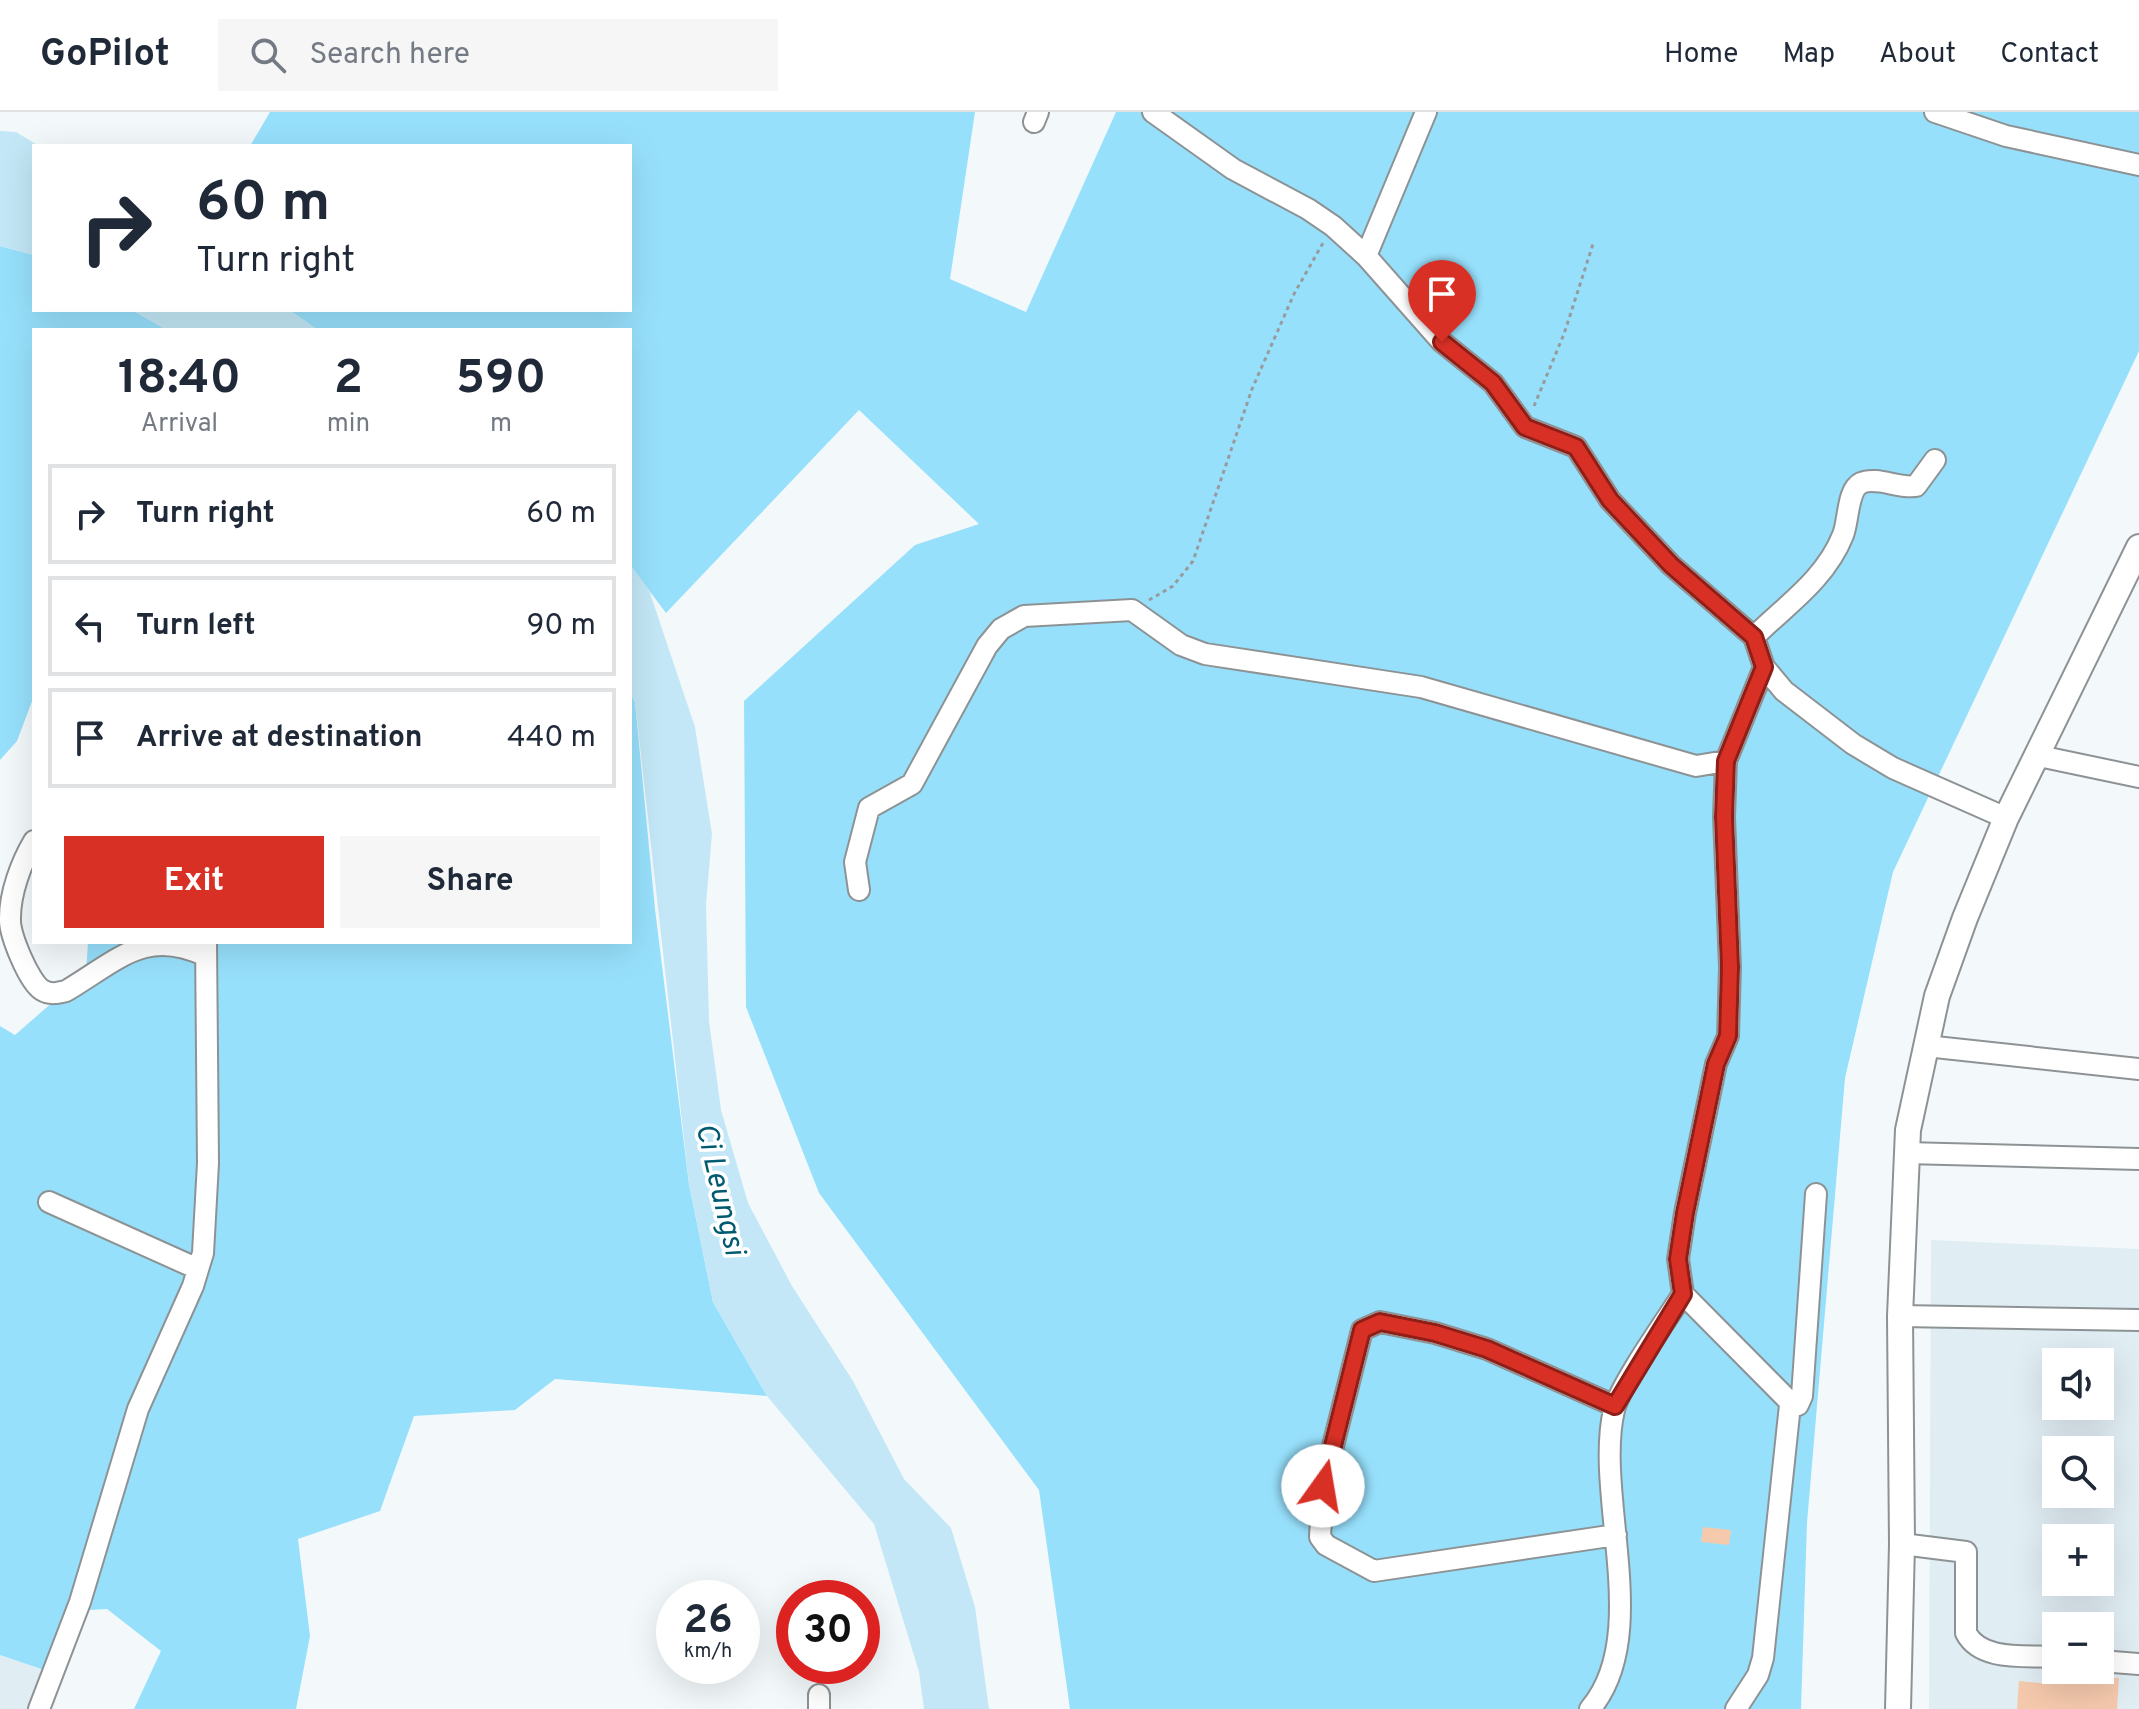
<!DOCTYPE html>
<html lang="en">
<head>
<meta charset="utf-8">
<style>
	body { margin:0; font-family:Overpass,sans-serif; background:#f6f6f7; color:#1f2937; height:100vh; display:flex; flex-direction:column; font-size:30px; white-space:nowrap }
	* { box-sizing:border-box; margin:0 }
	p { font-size:26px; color:#747a83 }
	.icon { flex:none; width:44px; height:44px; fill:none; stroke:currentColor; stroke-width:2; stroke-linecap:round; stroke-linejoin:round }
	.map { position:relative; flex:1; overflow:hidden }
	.side { position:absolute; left:32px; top:216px; width:600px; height:616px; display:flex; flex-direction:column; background:#fff; border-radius:0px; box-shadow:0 8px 32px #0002 }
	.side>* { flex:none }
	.banner { position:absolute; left:32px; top:32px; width:600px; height:168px; border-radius:0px; box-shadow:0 8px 32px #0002; background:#fff; color:#1f2937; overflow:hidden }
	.buttons { position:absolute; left:2042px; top:1236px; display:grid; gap:16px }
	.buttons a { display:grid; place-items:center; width:72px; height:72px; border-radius:0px; background:#fff; box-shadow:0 8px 32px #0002; font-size:40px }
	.speed { position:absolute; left:656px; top:1468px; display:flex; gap:16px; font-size:40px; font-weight:700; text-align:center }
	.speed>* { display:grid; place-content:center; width:104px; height:104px; border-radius:50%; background:#fff; box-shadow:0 8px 32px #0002; line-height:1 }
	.speed small { font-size:20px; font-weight:400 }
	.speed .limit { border:12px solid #d22; background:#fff; color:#111 }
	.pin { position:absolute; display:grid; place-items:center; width:68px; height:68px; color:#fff; margin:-82px -34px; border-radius:50% 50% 50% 0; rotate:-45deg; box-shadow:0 0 8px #0007 }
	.pin .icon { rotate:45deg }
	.me { position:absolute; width:88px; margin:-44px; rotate:13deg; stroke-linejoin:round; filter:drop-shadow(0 0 6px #0008) }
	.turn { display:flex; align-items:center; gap:28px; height:168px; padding:0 32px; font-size:36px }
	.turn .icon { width:104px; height:104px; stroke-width:2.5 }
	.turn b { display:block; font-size:56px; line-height:68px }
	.eta { display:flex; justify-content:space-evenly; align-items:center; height:136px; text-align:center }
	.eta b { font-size:48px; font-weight:700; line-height:56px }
	.cta { display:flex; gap:16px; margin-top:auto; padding:16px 32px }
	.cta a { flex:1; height:92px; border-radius:0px; background:#d93025; color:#fff; font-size:32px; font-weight:700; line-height:92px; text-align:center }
	.cta a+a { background:#f6f6f7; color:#1f2937 }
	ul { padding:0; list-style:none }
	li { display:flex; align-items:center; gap:24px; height:100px; margin:0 16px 12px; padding:0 16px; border:4px solid #e0e1e3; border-radius:0px }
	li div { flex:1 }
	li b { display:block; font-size:30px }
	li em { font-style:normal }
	header { display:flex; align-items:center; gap:48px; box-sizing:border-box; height:112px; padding:0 40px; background:#fff; border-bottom:2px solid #e0e1e3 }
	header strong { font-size:38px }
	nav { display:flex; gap:44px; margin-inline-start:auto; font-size:28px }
	.search { width:560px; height:72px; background:#f6f6f7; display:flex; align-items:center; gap:20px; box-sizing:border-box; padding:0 28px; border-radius:0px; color:#747a83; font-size:30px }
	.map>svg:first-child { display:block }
</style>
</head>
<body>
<header>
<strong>GoPilot</strong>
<div class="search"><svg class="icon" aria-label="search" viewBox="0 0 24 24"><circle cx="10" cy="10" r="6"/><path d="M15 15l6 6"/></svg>Search here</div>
<nav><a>Home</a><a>Map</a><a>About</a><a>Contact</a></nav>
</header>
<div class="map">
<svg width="2139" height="1597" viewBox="0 0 2139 1597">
	<rect width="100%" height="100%" fill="#f3f9fb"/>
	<path fill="#e0edf3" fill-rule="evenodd" d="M1931 1128 2139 1137V1597H1929ZM2056 1250H2100V1294H2056ZM2056 1338H2100V1382H2056ZM2056 1426H2100V1470H2056ZM2056 1514H2100V1558H2056Z
		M0 1543 59 1563 41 1597H0Z"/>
	<path fill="#97e0fc" d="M270 0H975L950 167 1026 200 1116 0H2139V239L1893 760 1845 966 1807 1411 1801 1597H1070L1039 1378 819 1081 746 895 744 589 915 433 979 412 859 298 666 501 630 453V218H318L289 198H630V34H250Z
		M0 134 34 143V198H132L167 218H34V584L17 629 0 648Z
		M630 580 635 590 655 797 689 1072 713 1190 767 1284 555 1267 515 1298 414 1304 380 1399 298 1427 310 1524 296 1597H134L161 1539 107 1497 89 1498 59 1563 0 1543V914L15 923 86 861 88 830H630Z"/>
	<path fill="#c3e7f6" d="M0 19 16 20 39 34H34V143L0 134Z
		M132 198H289L318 218H167Z
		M630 453 649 478 695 615 712 722 706 792 709 909 721 998 748 1091 792 1174 853 1269 904 1367 951 1416 975 1495 989 1597H924L919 1560 874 1412 767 1284 713 1190 689 1072 635 590 630 580Z"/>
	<path fill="#f5c9ac" d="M1703 1415 1731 1418 1729 1433 1701 1430Z
		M2051 1561 2119 1566 2117 1597H2017L2019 1569 2051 1572Z"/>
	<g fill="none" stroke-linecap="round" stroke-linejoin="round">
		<defs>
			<path id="minor" d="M1153 0 1233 57 1308 97 1333 114 1366 144 1442 230 1493 271 1525 315 1576 335 1610 388 1671 453 1754 525 1764 555 1784 579 1853 632 1893 656 2006 706
				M1935 0 2006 24 2139 53
				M1034 10 1038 0
				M1366 144 1426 0
				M1754 525C1786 493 1825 468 1843 423 1849 408 1847 378 1861 371 1877 364 1899 377 1916 374L1935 348
				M2039 644 2139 665
				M1726 649 1724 705 1730 855 1728 924 1716 952 1685 1101 1678 1147 1683 1182 1794 1294 1798 1293 1802 1284 1816 1082
				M34 729C21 751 10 781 10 806 9 822 29 870 42 878 50 883 58 881 66 879 118 848 146 815 206 844
				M859 778 855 750 869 696 912 672 987 534 1001 517 1024 504 1132 498 1181 533 1205 542 1421 575 1696 654 1726 649 1764 555
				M1926 934 2139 957
				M1906 1041 2139 1047
				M49 1090 198 1157
				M1900 1204 2139 1208
				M1615 1294 1487 1237 1435 1221 1380 1210 1362 1218 1323 1374 1320 1425 1326 1433 1374 1459 1616 1423
				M1902 1432 1966 1440V1521C1981 1550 2027 1543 2056 1545
				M2100 1549 2139 1552
				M39 1597 80 1490 138 1297 193 1174 203 1141 208 1051 206 830
				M819 1597V1583
				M1590 1597C1653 1523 1594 1384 1614 1298 1620 1273 1667 1207 1683 1182
				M1736 1597 1758 1563 1763 1546 1790 1293"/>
			<path id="major" d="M1898 1597 1902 1432 1900 1204 1908 1018 1937 884 1965 806 2006 706 2139 435"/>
		</defs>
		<use href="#minor" stroke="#8d9395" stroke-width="24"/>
		<use href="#major" stroke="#8d9395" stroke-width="28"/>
		<path stroke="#979b9d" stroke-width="3" stroke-dasharray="4 4" stroke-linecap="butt" d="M1534 294 1564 222 1594 129
			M1149 488 1173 474 1193 449 1252 277 1294 182 1323 131"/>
		<use href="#minor" stroke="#fff" stroke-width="20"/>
		<use href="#major" stroke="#fff" stroke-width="24"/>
	</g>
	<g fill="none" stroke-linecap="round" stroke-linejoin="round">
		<defs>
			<path id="route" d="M1323 1374 1362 1218 1380 1210 1435 1221 1487 1237 1615 1294 1683 1182 1678 1147 1685 1101 1716 952 1728 924 1730 855 1724 705 1726 649 1764 555 1754 525 1671 453 1610 388 1576 335 1525 315 1493 271 1442 230"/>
		</defs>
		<use href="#route" stroke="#8d1f18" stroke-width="20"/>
		<use href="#route" stroke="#d93025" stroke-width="14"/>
	</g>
	<g text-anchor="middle" stroke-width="7" stroke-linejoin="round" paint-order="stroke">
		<g font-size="30" font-style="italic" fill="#005a72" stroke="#fff">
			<text transform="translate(721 1077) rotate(77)" y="10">Ci Leungsi</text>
		</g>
	</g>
</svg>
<div class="buttons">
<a><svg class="icon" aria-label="sound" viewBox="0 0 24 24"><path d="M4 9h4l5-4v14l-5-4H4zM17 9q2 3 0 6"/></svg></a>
<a><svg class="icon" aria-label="search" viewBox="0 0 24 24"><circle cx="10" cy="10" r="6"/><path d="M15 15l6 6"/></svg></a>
<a>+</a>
<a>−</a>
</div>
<div class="speed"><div>26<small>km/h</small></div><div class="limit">30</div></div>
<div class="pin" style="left:1442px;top:230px;background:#d93025"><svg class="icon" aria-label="arrive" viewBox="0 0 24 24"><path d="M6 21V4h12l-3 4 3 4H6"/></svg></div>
<svg class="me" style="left:1323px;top:1374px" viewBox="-20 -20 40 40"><circle r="19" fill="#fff"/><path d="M0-13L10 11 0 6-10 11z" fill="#d93025"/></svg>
<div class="banner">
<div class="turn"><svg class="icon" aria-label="right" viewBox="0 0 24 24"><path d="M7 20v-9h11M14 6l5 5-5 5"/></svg><div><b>60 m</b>Turn right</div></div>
</div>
<section class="side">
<div class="eta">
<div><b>18:40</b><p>Arrival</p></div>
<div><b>2</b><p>min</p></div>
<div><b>590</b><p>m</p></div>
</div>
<ul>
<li><svg class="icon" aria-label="right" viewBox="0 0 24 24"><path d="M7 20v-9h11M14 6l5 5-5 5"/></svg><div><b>Turn right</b></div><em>60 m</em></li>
<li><svg class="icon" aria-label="left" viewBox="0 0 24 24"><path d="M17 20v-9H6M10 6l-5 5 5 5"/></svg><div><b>Turn left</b></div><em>90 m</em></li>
<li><svg class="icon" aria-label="arrive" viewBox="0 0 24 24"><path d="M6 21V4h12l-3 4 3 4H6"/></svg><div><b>Arrive at destination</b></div><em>440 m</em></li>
</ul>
<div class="cta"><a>Exit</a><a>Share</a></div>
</section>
</div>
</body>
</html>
